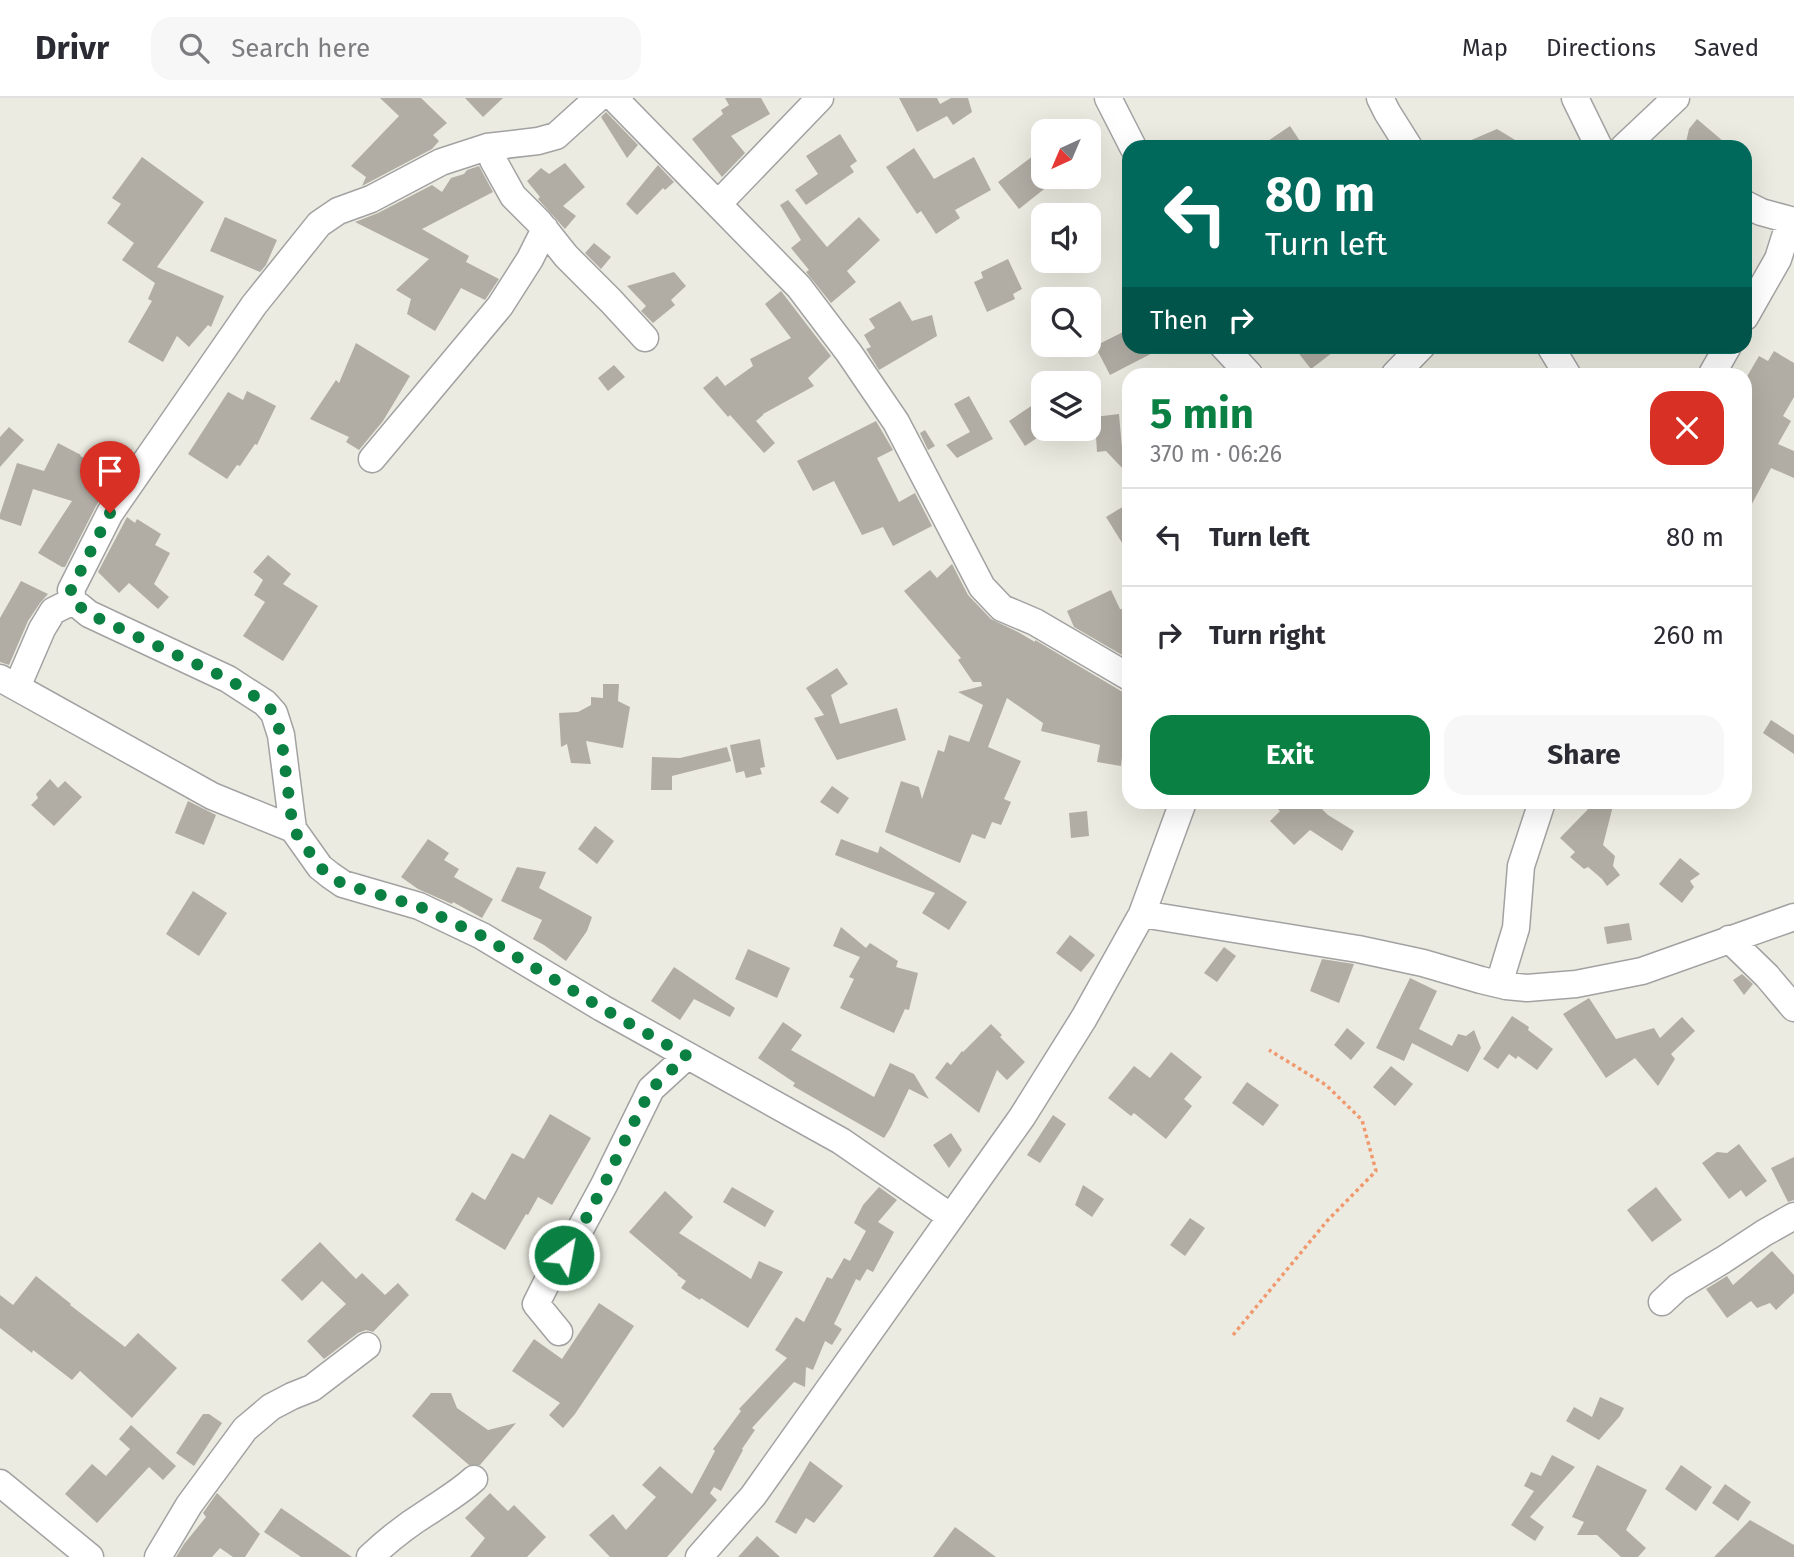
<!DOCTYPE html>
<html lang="en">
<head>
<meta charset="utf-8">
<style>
	body { margin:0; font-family:"Fira Sans",sans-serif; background:#f7f7f7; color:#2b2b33; height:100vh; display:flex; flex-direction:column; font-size:26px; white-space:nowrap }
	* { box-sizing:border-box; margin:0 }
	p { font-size:23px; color:#7c7c81 }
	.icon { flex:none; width:38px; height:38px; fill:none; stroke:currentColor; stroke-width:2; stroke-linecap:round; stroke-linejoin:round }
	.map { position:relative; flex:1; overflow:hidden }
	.panel { position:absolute; left:1122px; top:270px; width:630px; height:441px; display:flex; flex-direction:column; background:#fff; border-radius:21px; box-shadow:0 7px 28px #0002 }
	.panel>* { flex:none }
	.hud { position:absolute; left:1122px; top:42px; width:630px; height:214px; border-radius:21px; box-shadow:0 7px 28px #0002; background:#00695c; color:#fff; overflow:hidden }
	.needle { width:46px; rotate:224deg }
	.buttons { position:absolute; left:1031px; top:21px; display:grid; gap:14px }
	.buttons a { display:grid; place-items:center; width:70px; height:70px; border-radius:14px; background:#fff; box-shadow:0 7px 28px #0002; font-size:35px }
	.pin { position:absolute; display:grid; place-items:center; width:60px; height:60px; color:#fff; margin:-72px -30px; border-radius:50% 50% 50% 0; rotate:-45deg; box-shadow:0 0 7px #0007 }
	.pin .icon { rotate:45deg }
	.me { position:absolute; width:77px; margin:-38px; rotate:32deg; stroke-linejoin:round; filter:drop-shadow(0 0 5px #0008) }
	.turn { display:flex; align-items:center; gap:24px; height:147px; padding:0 28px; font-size:32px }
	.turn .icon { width:91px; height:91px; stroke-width:2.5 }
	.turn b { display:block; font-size:49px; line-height:60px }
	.then { display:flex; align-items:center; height:66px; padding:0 28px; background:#0003; gap:14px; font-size:26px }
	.round { display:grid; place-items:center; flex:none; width:74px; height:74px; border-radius:21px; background:#f7f7f7 }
	.overview { display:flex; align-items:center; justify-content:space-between; height:119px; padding:0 28px }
	h1 { font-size:42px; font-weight:700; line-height:52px; color:#0b8043 }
	.action { display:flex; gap:14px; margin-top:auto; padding:14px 28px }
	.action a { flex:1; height:80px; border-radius:21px; background:#0b8043; color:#fff; font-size:28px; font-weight:700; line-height:80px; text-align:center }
	.action a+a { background:#f7f7f7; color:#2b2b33 }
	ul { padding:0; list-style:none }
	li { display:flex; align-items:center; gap:21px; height:98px; padding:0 28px; border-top:2px solid #e1e1e2 }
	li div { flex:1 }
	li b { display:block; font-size:26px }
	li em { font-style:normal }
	header { display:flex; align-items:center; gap:42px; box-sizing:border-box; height:98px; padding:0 35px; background:#fff; border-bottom:2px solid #e1e1e2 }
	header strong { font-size:33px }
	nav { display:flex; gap:38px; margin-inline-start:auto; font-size:24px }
	.search { width:490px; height:63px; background:#f7f7f7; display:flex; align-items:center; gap:18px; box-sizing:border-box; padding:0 24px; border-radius:21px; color:#7c7c81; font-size:26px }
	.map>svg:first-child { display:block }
</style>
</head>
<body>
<header>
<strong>Drivr</strong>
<div class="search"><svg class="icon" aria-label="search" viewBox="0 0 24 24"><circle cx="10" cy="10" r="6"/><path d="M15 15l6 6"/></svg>Search here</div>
<nav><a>Map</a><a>Directions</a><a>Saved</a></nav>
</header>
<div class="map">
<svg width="1794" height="1459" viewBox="0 0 1794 1459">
	<rect width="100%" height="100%" fill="#ecebe1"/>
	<path fill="#b1ada4" d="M380 0H421L447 25 433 37 439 43 432 51 362 88 366 79 351 68 399 18Z
		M465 0H503L483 19Z
		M725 0H761L770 16 731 38 745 55 722 79 692 41 723 16 721 12 729 7Z
		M899 0H937L940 6 951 0H968L972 14 953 27 947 18 917 34Z
		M606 14 638 47 627 60 601 19Z
		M1697 21 1730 49H1692L1686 44 1689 31Z
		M1290 28 1304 49H1259Z
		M1497 31 1527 49H1455Z
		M840 36 857 63 850 68 854 74 806 107 795 92 818 76 806 58Z
		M914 50 934 81 974 59 991 92 955 112 960 120 936 136 921 113 917 116 886 69Z
		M1033 58 1043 72V79H1049L1053 84 1019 111 998 84Z
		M142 59 204 104 157 169 224 198 211 229 208 227 189 249 177 238 163 264 128 244 152 203 148 201 155 185 122 162 134 145 107 125 121 106 112 100Z
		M565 65 585 89 563 108 576 118 565 131 538 101 540 99 527 83 541 70 549 76Z
		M658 67 674 84 665 92 663 90 637 117 626 106Z
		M479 68 493 94 422 131 469 158 466 164 499 181 485 202 461 190 435 233 407 216 411 201 396 192 429 161 355 124 378 115 432 87 442 94 451 80 464 76 467 72Z
		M788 102 827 149 859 119 880 142 847 173 856 184 831 205 806 174 809 172 791 150 801 142 780 107Z
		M225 119 277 142 266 167 260 174 210 153Z
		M594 145 611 159 601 171 585 155Z
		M1008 161 1022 191 1013 196 1015 201 987 214 974 184 983 180 981 174Z
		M674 174 686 188 671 202 675 207 653 225 641 213 646 208 627 188Z
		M781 193 831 258 808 280 814 288 763 316V317L756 323 775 345 764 355 730 317 728 319 703 290 717 278 725 288 753 268 750 261 791 240 765 206Z
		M900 203 912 223 932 217 937 238 879 272 866 251 871 249 864 237 875 230 869 221Z
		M1129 231V248H1166L1110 277 1095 248Z
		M356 245 410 278 383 323 359 352 346 344 349 339 310 321 336 282 339 285Z
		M1293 248H1341L1311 271Z
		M1774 253 1794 265V299L1783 318 1791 323 1778 346 1794 353V380L1771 370 1745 419V282L1759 258 1768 263Z
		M614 267 625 279 608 293 598 280Z
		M247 293 276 308 257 347 255 346 240 368 237 367 227 381 188 356 228 294 243 302Z
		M969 298 993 341 957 360 946 347 970 334 954 306Z
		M1043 300V336L1025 348 1009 323Z
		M1119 316 1124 372 1106 353 1097 354 1096 339 1094 319Z
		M876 323 893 352 877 360 899 404 915 395 932 428 893 448 883 429 862 437 834 383 813 393 797 363Z
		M9 329 24 342 0 369V339Z
		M925 332 935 348 928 352 920 335Z
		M58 345 81 357 80 358 118 375 96 408 65 469H62L38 455 72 403 33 391 21 428 0 421V416L17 365 44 373Z
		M1129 405V456L1106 419Z
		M127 419 135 425 137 421 161 436 155 447 170 455 154 486 169 499 158 511 129 485 119 495 98 474Z
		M268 457 291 476 283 486 318 508 283 563 243 538 265 504 254 497 263 482 253 474Z
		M952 466 968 497 991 521 1018 534 1035 544V542L1121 593 1129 595V660L1122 659 1121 668 1097 664 1100 647 1041 633 1043 625 1007 600 988 649 1021 663 1004 701 1011 704 1001 727 992 724 985 741 972 736 960 765 885 734 901 683 919 689 922 701 938 652 944 654 949 637 969 644 983 607 958 594 982 588 981 584H973L958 562 961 560 904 493 930 472 937 480Z
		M21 483 48 496 40 505 28 523 9 567 0 564V520Z
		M1111 492 1120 511 1129 512V561L1074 529 1067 513Z
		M837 570 848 586 831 597 840 626 897 610 906 642 837 662 814 620 824 617 806 590Z
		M603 586H619L618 603 630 609 623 650 586 643 591 666 571 665 567 646 561 649 559 615 578 614 591 607V599L603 600Z
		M1771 622 1794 637V656L1763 635Z
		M760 641 765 669 760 670 762 676 746 680 744 673 736 675 730 647Z
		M727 649 731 663 672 678V692H651L652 659 680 660Z
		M50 681 58 690 65 683 82 699 54 728 31 707 38 700 36 696Z
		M832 688 849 700 838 716 820 704Z
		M188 703 216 717 204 747 175 735Z
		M1271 704H1315L1328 717 1354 733 1342 753 1310 732 1294 747 1270 723 1280 713Z
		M1595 704H1614L1603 747 1615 758 1613 768 1620 777 1607 788 1602 781 1588 769 1584 771 1570 759 1575 754 1560 740Z
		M1087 713 1089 738 1071 740 1069 715Z
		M595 728 614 743 597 766 578 751Z
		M428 741 449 755 444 762 459 771 454 779 493 801 482 820 453 804 452 806 418 791 401 779Z
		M841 741 878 755 880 748 967 804 949 832 922 815 935 795 835 757Z
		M1680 760 1700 776 1690 783 1694 789 1682 805 1659 786Z
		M517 769 546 774 539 790 592 819 587 833 566 863 544 847 533 841 542 822 501 803Z
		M193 793 227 815 199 858 166 836Z
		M1629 825 1632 842 1607 846 1604 829Z
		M841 829 866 850 870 845 898 863 896 869 918 875 909 912 905 911 894 935 840 910 854 881 849 879 860 859 833 848Z
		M1070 837 1095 857 1081 874 1056 855Z
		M1224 849 1236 858 1217 884 1204 875Z
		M748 851 790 870 777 900 735 881Z
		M1322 861 1354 866 1339 905 1310 893Z
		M674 869 735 910 730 919 694 901 680 922 651 903Z
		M1742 876 1753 886 1744 897 1733 882Z
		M1410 880 1437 893 1419 931 1452 948 1458 936 1466 938 1474 932 1481 950 1468 974 1412 945 1404 963 1376 950Z
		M1589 900 1616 941 1654 930 1660 940 1682 919 1695 933 1671 956 1675 961 1658 988 1635 960 1606 980 1563 916Z
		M1512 918 1529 929 1528 932 1553 951 1537 972 1518 958 1516 961 1509 956 1498 971 1483 961Z
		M783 924 802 937 791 952 874 999 890 965 914 976 929 1001 909 991 891 1029 884 1040 793 988 795 985 758 960Z
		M991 926 1002 937 1000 939 1025 964 1007 982 997 972 979 1015 935 980 947 964 951 967 962 953 963 954Z
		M1347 930 1365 945 1351 962 1334 947Z
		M1171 954 1202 979 1184 1001 1192 1008 1166 1041 1134 1015 1131 1018 1108 1000 1134 968 1150 980Z
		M1391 968 1413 986 1395 1008 1373 989Z
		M1247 984 1279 1007 1263 1028 1232 1005Z
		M550 1016 591 1040 552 1107 538 1099 528 1117 526 1116 505 1152 455 1122 472 1094 485 1102 512 1055 524 1061Z
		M1053 1017 1066 1026 1040 1065 1027 1057Z
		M951 1035 962 1052 949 1070 933 1047Z
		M1739 1046 1767 1083 1746 1099 1741 1092 1729 1101 1702 1065 1717 1054 1727 1055Z
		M1794 1059V1102L1788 1104 1771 1070Z
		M1083 1087 1104 1101 1092 1119 1075 1107Z
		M732 1089 774 1113 765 1129 723 1104Z
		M879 1089 897 1102 878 1124 894 1134 873 1174 867 1171 860 1183 856 1181 834 1226 842 1231 832 1247 825 1243 813 1272 806 1269 805 1289 794 1284 752 1330 755 1332 742 1351 743 1352 721 1393 714 1389 710 1395 717 1402 667 1459H610L589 1437 613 1416 626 1432 656 1399 642 1387 660 1368 692 1396 715 1353 713 1351 741 1313 739 1311 787 1260 775 1252 796 1219 804 1224 827 1179 832 1181 844 1160 850 1163 866 1133 854 1125 863 1107Z
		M1656 1089 1682 1122 1652 1144 1627 1112Z
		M665 1093 693 1119 679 1135 751 1181 759 1163 783 1174 748 1230 701 1200 700 1202 681 1190 686 1183 677 1177 678 1176 629 1134Z
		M1190 1120 1205 1130 1185 1158 1170 1147Z
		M320 1144 356 1181 362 1175 385 1197 398 1185 409 1197 373 1234 366 1232 358 1235 324 1261 307 1243 346 1206 322 1183 302 1203 281 1182Z
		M1772 1153 1794 1177V1195L1776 1212 1770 1205 1757 1210 1751 1203 1727 1220 1706 1191 1727 1178 1733 1187Z
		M36 1178 71 1206 70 1207 125 1249 138 1235 177 1270 132 1320 80 1273 72 1282 33 1252 32 1255 0 1230V1197L13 1207Z
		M599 1205 634 1228 575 1316 563 1330 549 1317 560 1305 512 1273 534 1241 562 1261Z
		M431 1295H451L457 1310 488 1332 516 1325 480 1367H469L412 1318Z
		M1600 1299 1624 1310 1620 1318 1599 1342 1566 1323 1574 1309 1592 1319Z
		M203 1316H209L222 1325 194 1368 176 1355Z
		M131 1327 176 1368 163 1382 149 1369 97 1425 65 1396 92 1366 106 1378 130 1351 119 1341Z
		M1552 1357 1575 1369 1530 1419 1544 1429 1535 1443 1511 1427 1534 1393 1524 1388 1531 1374 1541 1378Z
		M810 1363 843 1388 814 1425 806 1420 796 1436 775 1424Z
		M1597 1367 1647 1392 1626 1432 1646 1450 1638 1459H1621L1597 1437H1577L1584 1424 1572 1419Z
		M1681 1367 1712 1389 1696 1413 1665 1391Z
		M1725 1386 1751 1404 1738 1423 1712 1405Z
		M217 1395 260 1436 245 1459H233L220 1450 212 1459H176L184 1446 206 1419 203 1415Z
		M490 1395 508 1413 514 1407 546 1439 527 1459H470L485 1440 465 1420Z
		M281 1410 352 1459H301L264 1434Z
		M1750 1422 1794 1447V1459H1714Z
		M955 1429 996 1459H933Z
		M757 1438 780 1459H738Z"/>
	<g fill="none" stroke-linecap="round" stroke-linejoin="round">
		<defs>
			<path id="minor" d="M598 0 556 38 538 43 487 49 441 64 371 101 338 113 319 126 254 207 110 415 71 492 73 503 89 516 228 581 265 605 274 615 281 637 293 731 320 769 330 777 343 786 419 808 482 838 602 910 841 1043 951 1119
				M614 0 799 189 849 255 896 324 982 489 1002 510 1035 524 1129 579
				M1108 0 1133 49
				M1380 0 1387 14 1409 49
				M1575 0 1599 49
				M497 48 493 62 513 98 539 124 566 158 611 203 645 240
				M1624 49 1676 0
				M718 106 820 0
				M1745 106 1761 114 1794 123
				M1745 219 1778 161 1790 123
				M1223 248 1249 276
				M1550 248 1567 276
				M1395 276 1422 248
				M1712 276 1728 248
				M372 361 500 208 530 161 545 131
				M0 580 212 698 293 731
				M17 589 42 531 53 513 73 503
				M1142 816 1358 851 1423 865 1481 882 1506 888 1527 890 1576 886 1642 873 1794 819
				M1729 841 1767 878 1794 910
				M1499 886 1516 830 1521 768 1542 704
				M1662 1204 1678 1189 1723 1162 1764 1135 1794 1118
				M559 1234 536 1206 550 1178 577 1137 604 1087 651 991 687 958
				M0 1385 90 1459
				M158 1459 189 1407 245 1331 271 1309 292 1298 312 1290 367 1248
				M370 1459C388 1442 407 1427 428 1414 444 1403 460 1394 474 1381
				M699 1459 753 1398 1022 1019 1084 920 1142 816 1183 704"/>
		</defs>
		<use href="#minor" stroke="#a2a2a2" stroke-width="29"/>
		<path stroke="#f0996f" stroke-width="3.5" stroke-dasharray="3.5 3.5" stroke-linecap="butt" d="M1233 1237 1327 1123 1376 1073 1362 1022 1326 987 1269 952"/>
		<use href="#minor" stroke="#fff" stroke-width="26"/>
	</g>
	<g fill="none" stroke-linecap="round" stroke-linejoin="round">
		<path stroke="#0b8043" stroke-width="12" stroke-dasharray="0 21.6" d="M110 415 71 492 73 503 89 516 228 581 265 605 274 615 281 637 293 731 320 769 330 778 343 786 418 808 482 838 602 910 687 958 651 991 627 1038 604 1087 577 1137 564 1157"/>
	</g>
</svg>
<div class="buttons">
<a><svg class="needle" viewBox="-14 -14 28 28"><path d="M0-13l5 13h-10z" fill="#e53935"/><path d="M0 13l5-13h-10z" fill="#7c7c81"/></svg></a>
<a><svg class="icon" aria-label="sound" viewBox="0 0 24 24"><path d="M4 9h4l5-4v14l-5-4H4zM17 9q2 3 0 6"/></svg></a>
<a><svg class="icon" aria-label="search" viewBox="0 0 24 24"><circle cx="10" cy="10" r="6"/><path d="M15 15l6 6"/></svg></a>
<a><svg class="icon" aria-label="layers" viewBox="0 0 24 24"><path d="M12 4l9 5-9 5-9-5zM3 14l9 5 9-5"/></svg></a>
</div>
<div class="pin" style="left:110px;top:415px;background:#d93025"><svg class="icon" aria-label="arrive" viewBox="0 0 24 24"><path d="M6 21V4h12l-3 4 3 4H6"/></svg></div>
<svg class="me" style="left:564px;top:1157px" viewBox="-20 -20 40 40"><circle r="17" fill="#0b8043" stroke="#fff" stroke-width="3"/><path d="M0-11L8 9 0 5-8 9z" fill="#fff"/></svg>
<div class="hud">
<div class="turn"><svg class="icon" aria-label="left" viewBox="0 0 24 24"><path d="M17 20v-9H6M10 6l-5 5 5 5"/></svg><div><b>80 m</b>Turn left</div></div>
<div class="then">Then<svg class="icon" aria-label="right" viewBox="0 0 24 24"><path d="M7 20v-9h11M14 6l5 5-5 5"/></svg></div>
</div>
<section class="panel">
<div class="overview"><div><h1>5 min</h1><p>370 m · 06:26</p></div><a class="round" style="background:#d93025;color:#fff"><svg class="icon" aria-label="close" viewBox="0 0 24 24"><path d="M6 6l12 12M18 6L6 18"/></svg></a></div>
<ul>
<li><svg class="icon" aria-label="left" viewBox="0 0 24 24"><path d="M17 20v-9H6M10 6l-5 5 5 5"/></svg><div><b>Turn left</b></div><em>80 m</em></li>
<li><svg class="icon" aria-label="right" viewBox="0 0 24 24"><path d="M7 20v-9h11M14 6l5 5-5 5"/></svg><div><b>Turn right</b></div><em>260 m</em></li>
</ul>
<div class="action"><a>Exit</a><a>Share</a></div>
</section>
</div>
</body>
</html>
